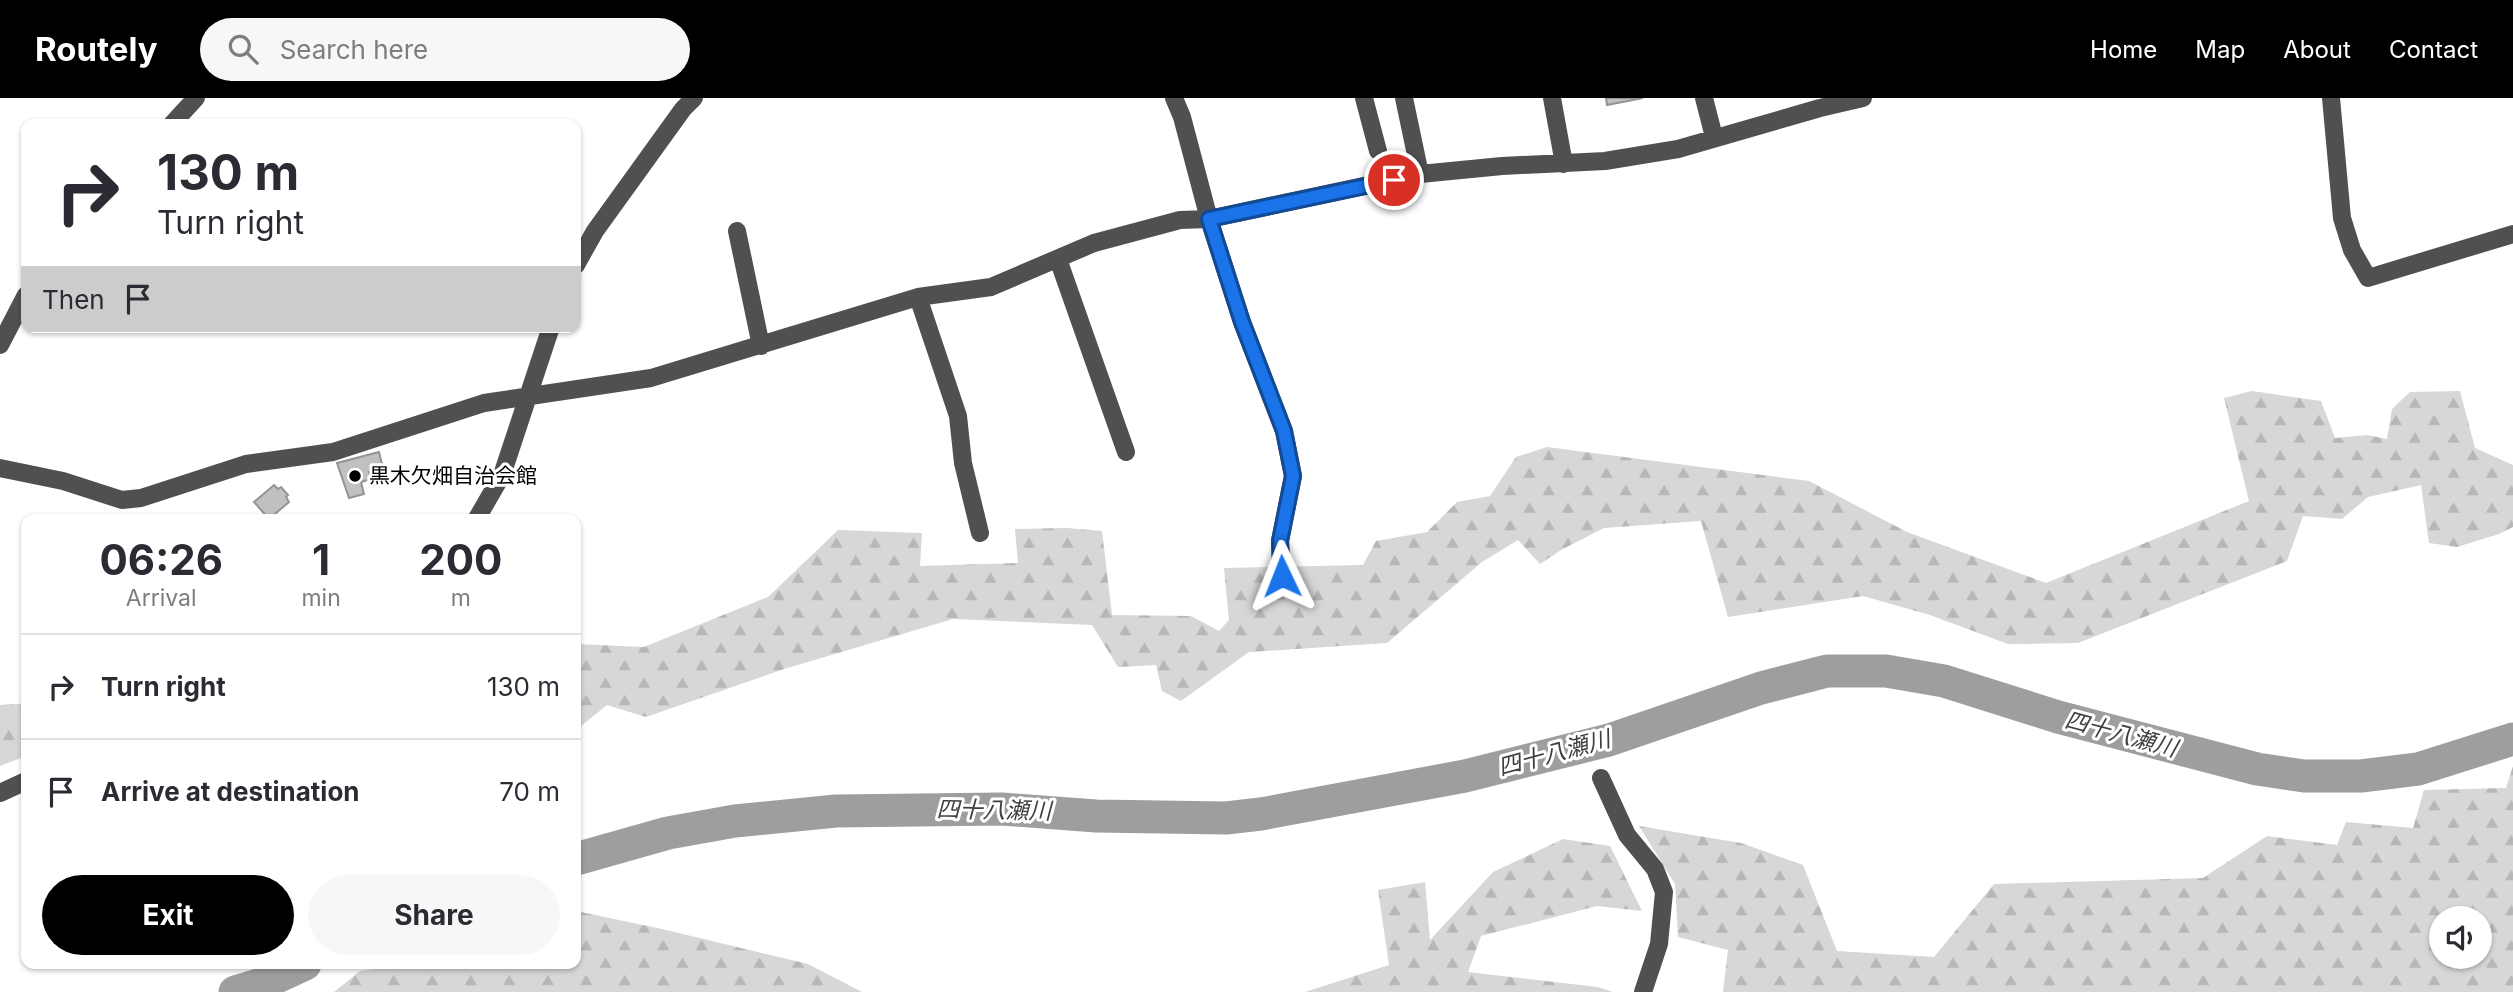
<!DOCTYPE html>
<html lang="en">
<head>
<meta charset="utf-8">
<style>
	body { margin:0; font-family:Inter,"Noto Sans JP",sans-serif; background:#f7f7f7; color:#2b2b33; height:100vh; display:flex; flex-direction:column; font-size:26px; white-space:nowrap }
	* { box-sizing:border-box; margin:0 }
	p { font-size:23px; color:#7c7c81 }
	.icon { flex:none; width:38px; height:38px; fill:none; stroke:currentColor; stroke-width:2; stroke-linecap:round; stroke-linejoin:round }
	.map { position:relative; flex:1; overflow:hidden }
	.drawer { position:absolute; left:21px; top:416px; width:560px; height:455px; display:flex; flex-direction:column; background:#fff; border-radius:14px; box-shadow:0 2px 5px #0004 }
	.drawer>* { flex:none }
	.banner { position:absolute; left:21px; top:21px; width:560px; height:214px; border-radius:14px; box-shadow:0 2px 5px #0004; background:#fff; color:#2b2b33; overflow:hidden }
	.buttons { position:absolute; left:2429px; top:808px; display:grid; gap:14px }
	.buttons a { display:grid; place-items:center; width:63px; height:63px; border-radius:50%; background:#fff; box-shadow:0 2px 5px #0004; font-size:35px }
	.pin { position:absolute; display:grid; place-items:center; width:60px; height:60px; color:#fff; margin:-30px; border:4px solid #fff; border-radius:50%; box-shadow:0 2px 7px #0007 }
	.me { position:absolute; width:77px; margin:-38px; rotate:358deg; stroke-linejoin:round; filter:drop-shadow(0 0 5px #0008) }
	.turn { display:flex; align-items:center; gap:24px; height:147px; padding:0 21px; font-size:32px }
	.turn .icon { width:91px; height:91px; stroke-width:2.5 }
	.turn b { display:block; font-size:49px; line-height:60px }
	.then { display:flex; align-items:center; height:66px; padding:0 21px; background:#0003; gap:14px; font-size:26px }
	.eta { display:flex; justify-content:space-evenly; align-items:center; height:119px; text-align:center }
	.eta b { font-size:42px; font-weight:700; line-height:49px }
	.primary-button { display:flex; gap:14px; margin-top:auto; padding:14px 21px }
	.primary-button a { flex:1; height:80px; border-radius:42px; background:#000; color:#fff; font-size:28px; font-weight:700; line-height:80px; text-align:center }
	.primary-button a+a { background:#f7f7f7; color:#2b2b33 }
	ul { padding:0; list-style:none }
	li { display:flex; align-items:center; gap:21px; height:105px; padding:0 21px; border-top:2px solid #e1e1e2 }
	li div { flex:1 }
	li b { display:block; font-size:26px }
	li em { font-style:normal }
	header { display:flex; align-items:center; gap:42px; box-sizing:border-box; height:98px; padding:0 35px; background:#000; color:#fff }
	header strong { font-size:33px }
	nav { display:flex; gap:38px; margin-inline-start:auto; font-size:24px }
	.search { width:490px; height:63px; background:#f7f7f7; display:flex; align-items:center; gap:18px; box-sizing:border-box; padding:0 24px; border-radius:38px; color:#7c7c81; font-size:26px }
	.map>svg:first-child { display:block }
</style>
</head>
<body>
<header>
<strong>Routely</strong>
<div class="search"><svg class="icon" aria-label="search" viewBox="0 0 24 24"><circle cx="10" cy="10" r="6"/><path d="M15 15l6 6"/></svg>Search here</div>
<nav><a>Home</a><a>Map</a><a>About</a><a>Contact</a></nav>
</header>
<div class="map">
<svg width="2513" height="894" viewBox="0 0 2513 894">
	<defs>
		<pattern id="forest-firs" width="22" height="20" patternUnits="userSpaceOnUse" patternTransform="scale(1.75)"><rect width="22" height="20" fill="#d7d7d7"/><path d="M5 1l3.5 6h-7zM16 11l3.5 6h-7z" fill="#b7b7b7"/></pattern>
	</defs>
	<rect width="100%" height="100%" fill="#fff"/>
	<path fill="url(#forest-firs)" fill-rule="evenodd" d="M2252 293 2321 303 2335 340 2367 337 2387 341 2392 311 2410 294 2460 293 2475 350 2513 367V429L2499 436 2457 449 2429 445 2421 387 2368 399 2342 421 2303 418 2287 463 2078 545 2008 546 1930 517 1863 498 1728 519 1701 423 1604 430 1561 452 1540 466 1518 442 1482 464 1387 545 1249 554 1181 603 1162 593 1156 567 1118 569 1092 527 953 521 784 571 646 619 607 607 581 628 576 627V546L644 549 768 499 838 432 922 435 920 468 1018 465 1015 431 1067 430 1102 433 1112 517 1191 518 1219 533 1229 522 1224 470 1363 467 1376 443 1427 434 1457 404 1490 398 1516 359 1547 349 1809 383 1907 434 2046 485 2249 403 2224 300Z
		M26 595V658L0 668V607L20 606Z
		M2513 668V894H1723L1728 852 1678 839 1675 786 1639 728 1741 745 1803 767 1837 853 1934 859 1994 786 2203 780 2267 738 2337 747 2346 724 2413 730 2424 692 2506 690ZM2441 821H2480V859H2441Z
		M1563 741 1610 748 1642 813 1597 808 1481 838 1468 874 1598 889 1613 894H1305L1389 867 1378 792 1425 784 1430 842 1493 774Z
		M576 813 662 831 808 866 862 894H334L360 873 415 866H576Z"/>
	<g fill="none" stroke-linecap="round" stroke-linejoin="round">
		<path stroke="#9e9e9e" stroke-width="33" d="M576 761 668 735 735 723 836 713 1002 711 1096 718 1226 720 1261 716 1465 678 1609 642 1761 590 1827 573H1886L1944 583 2058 619 2257 671 2304 678H2361L2418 671 2513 641
			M235 894 262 886 305 866"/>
	</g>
	<path fill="#c0c0c0" stroke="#949494" stroke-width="2" d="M1606 0H1643L1607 7Z
		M379 354 383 370 369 374 371 381 361 384 364 396 349 400 337 365Z
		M274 387 278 391 281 389 288 397 286 399 289 404 269 421 254 404Z"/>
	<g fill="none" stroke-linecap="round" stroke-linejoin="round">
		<path stroke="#505050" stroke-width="18" d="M1174 0 1182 19 1209 121 1242 224 1284 333 1293 378 1280 443 1281 478
			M1364 0 1378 53
			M1404 0 1420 76
			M1552 0 1564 66
			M1704 0 1714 39
			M2331 0 2342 120 2352 152 2368 180 2513 136
			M172 26 196 0
			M737 133 761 248
			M1058 161 1126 354
			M576 167 595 133 683 11 694 0
			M918 199 958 318 963 365 980 435
			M0 247 26 197
			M0 370 63 383 122 402 141 400 246 366 333 354 484 305 651 280 918 199 991 189 1094 145 1180 122 1209 121 1420 76 1502 68 1605 63 1678 51 1820 10 1863 0
			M476 422 502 377 551 229
			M1601 680 1627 737 1655 771 1664 794 1659 846 1643 894
			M0 695 26 683"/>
	</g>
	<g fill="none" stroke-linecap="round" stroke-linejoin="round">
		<defs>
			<path id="route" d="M1282 478 1280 443 1293 378 1284 333 1242 224 1209 121 1394 82"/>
		</defs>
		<use href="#route" stroke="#114b97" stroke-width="18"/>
		<use href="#route" stroke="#1a73e8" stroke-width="12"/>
	</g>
	<circle fill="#000" stroke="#fff" stroke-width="2.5" cx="355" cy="378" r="7"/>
	<g text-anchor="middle" stroke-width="6" stroke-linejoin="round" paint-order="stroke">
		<g font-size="21" fill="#000" stroke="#fff" text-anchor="start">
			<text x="369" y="385">黒木欠畑自治会館</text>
		</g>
		<g font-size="23" font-style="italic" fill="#3f3f3f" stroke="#fff">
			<text transform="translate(2121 636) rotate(15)" y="8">四十八瀬川</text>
			<text transform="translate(1554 655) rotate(-15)" y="8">四十八瀬川</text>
			<text transform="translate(994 712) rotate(1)" y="8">四十八瀬川</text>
		</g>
	</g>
</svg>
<div class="buttons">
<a><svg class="icon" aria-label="sound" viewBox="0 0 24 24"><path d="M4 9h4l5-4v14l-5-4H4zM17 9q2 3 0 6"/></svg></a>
</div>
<div class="pin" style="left:1394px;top:82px;background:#d93025"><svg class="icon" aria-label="arrive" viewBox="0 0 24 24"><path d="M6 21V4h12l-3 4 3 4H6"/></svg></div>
<svg class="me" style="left:1282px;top:478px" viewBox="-20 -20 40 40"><path d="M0-17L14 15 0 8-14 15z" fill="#1a73e8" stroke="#fff" stroke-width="4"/></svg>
<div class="banner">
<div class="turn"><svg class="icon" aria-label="right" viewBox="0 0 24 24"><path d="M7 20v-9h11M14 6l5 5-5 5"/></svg><div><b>130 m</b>Turn right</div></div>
<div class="then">Then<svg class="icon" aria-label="arrive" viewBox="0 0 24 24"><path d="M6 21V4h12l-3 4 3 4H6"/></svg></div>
</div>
<section class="drawer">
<div class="eta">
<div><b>06:26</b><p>Arrival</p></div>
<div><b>1</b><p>min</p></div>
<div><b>200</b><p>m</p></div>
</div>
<ul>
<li><svg class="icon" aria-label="right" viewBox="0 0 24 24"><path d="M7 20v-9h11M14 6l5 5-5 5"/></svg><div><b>Turn right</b></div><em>130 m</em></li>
<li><svg class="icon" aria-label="arrive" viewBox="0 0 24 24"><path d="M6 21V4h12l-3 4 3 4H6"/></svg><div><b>Arrive at destination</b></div><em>70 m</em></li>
</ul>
<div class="primary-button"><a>Exit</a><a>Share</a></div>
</section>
</div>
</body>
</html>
